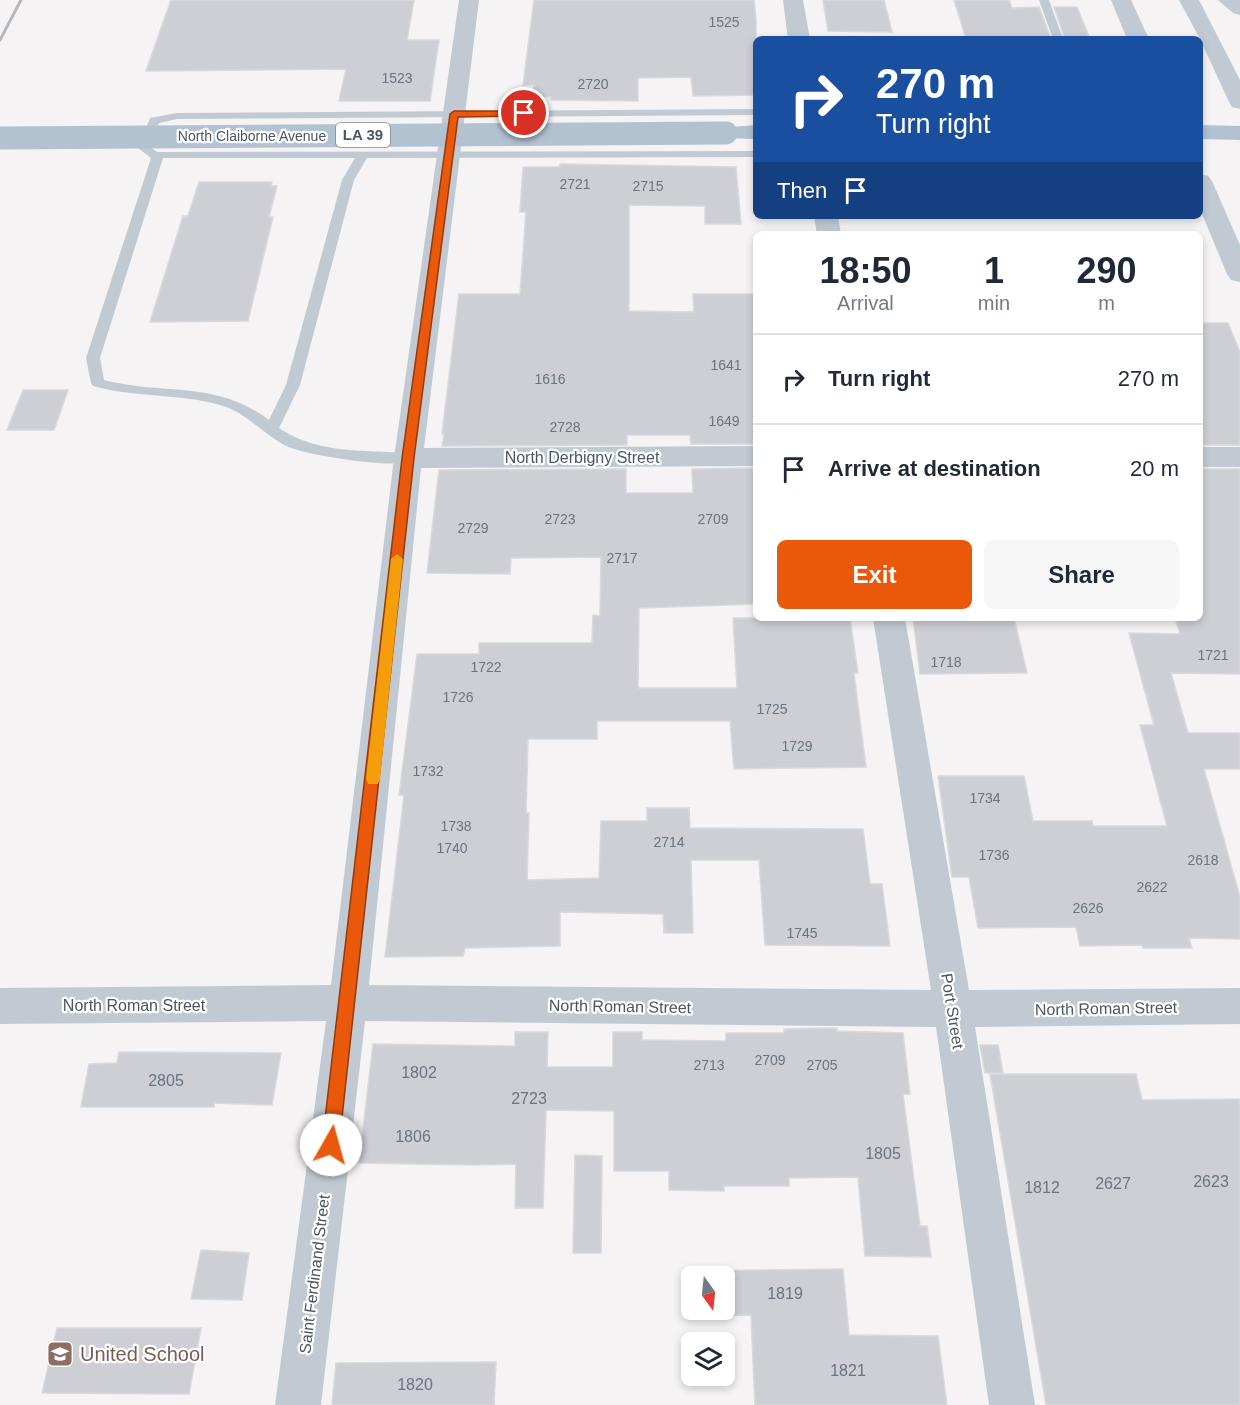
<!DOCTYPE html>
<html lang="en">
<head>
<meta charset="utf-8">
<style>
	body { margin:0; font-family:Helvetica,sans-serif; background:#f6f6f7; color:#1f2937; height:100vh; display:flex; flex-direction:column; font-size:22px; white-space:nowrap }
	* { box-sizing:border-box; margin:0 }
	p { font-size:20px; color:#747a83 }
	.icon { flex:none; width:33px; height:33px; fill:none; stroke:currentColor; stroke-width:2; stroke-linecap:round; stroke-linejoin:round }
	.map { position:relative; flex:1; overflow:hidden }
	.drawer { position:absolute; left:753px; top:231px; width:450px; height:390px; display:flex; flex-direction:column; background:#fff; border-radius:9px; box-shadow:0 3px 9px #0003 }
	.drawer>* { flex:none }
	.guide { position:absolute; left:753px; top:36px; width:450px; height:183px; border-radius:9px; box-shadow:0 3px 9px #0003; background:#1a4fa0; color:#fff; overflow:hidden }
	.needle { width:39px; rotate:165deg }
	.fabs { position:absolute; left:681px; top:1266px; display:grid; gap:12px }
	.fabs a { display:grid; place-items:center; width:54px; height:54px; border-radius:9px; background:#fff; box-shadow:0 3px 9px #0003; font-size:30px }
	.pin { position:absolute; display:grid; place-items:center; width:51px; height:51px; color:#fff; margin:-26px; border:3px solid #fff; border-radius:50%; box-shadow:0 2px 6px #0007 }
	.me { position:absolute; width:66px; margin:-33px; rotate:7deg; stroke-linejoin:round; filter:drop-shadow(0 0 4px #0008) }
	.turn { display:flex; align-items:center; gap:21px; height:126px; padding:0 24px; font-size:27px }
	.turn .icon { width:78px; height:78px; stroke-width:2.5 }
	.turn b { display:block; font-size:42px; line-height:51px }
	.then { display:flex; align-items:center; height:57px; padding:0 24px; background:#0003; gap:12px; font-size:22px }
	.eta { display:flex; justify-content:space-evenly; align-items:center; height:102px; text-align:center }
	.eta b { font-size:36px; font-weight:700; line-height:42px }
	.primary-button { display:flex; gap:12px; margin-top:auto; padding:12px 24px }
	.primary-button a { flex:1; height:69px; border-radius:9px; background:#ea580c; color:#fff; font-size:24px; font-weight:700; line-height:69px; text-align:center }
	.primary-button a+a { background:#f6f6f7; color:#1f2937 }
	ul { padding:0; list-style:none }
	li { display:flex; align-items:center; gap:18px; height:90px; padding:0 24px; border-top:2px solid #e0e1e3 }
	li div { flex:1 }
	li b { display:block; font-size:22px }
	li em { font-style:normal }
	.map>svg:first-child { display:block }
</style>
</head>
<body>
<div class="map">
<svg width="1240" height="1405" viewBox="0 0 1240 1405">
	<rect width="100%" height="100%" fill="#f5f3f3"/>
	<path fill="#cdcfd5" stroke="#d7d9de" stroke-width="1.5" fill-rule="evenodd" d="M171 0H414L407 40H439L430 101H339L346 69 146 71Z
		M534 0H754L756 20V95L693 96 691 77 638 78V101L551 100V97L533 96 534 85H523Z
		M823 0H884L892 32 828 31Z
		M954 0H1009L1012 8 1039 7 1051 39H966Z
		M1054 7H1077L1090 39H1065Z
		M560 164 736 167 741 224H705V206L629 205V311L694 312 693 294H756V444H691L690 435H627V445L442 446 444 434H442L459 294H520L526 212H520L523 167H560Z
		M199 182H272L271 186H277L269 217H273L248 321 150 322 183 216H188Z
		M1200 323H1228L1240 352V445H1200Z
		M23 390H68L54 430H7Z
		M756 468V604L639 608 638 688H737L733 618H850L858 673H854L866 767 734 769 730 721H597V739H528L526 813H529L527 880 599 878 601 821H647V808H689L690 828 863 829 870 884H882L890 946 765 945 759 860H691L693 933H664L663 914 560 912V946L465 948 463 956 385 957 404 795H399L417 654H479V643H592L593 615 600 616 601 557 511 558 510 574 427 573 439 470 626 469V493H693L692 469Z
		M1200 469H1240V674L1171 673 1188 733H1240V769H1204L1240 897V939L1189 938 1192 948H1143L1142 945 1080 946 1076 927 978 928 969 877H952L938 776H1024L1033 821H1092L1093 826H1167L1140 725H1154L1129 633 1180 634 1175 618H1200Z
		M913 618H1014L1027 673 920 674Z
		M837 1028V1031L903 1033 910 1094H903L920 1226H927L931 1257 865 1256 858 1177 789 1178V1186H724V1191L669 1190V1171H614V1111L546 1110 543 1208H515L516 1164 474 1165 359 1163 373 1044 515 1046V1032H548L547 1067H613V1032H642V1040L726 1041V1033H784V1029Z
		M980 1045H998L1003 1073H985Z
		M119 1052 281 1053 272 1105 214 1103V1107H81L89 1064 117 1063Z
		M990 1074H1136L1142 1100 1240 1099V1405H1046Z
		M575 1155 602 1156 601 1253H573Z
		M201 1250 249 1253 242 1300 191 1299Z
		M843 1269 849 1335 938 1336 947 1405H755L751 1315 688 1316 686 1271ZM692 1276H724V1310H692Z
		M57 1328H201L189 1394 42 1393Z
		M496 1362 494 1405H332L336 1363Z"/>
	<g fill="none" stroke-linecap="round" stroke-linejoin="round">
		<path fill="#c1cad2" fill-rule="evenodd" d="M1039 0H1049L1063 39H1053Z
			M756 109V115L177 119 159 123 150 147 157 152 756 151V157L367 158 354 180 300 385 279 428C317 454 364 450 408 453L415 458 413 462C391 468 308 456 286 446 263 434 246 412 220 405 179 393 135 398 93 386L91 383 86 358 151 158 138 148 150 118 177 113ZM163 158H355L342 180 286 385 269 420C214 379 165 396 104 380L100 358Z"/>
		<path fill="#c1cad2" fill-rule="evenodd" d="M459 0H479L424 448 756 446V466L421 468 369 985 931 990 873 618H905L969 990 1240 988V1024L975 1027 1035 1405H989L936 1027 365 1021 321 1405H275L326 1021 0 1024V988L331 985 394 458Z
			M783 0H803L810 39H788Z
			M1218 0H1240V15L1233 13Z
			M814 216H838L841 234H817Z
			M1200 447H1240V467H1200Z"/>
		<path fill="#c1cad2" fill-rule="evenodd" d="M1111 0H1131L1149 39H1127Z
			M1179 0H1199L1240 80V109L1232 107 1229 102 1200 39Z
			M1200 174 1208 176 1212 181 1240 245V282L1231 280 1227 274 1200 209Z"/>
		<path fill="#b3c2d1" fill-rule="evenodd" d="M756 125V139L718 138 715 133 718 128Z
			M1200 125 1240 126V140L1200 139Z"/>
		<path stroke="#b5b8bd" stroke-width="3" d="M0 40 21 0"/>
		<path stroke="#b3c2d1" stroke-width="23" d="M0 138 726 133"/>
	</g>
	<path fill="#ea580c" stroke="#983908" stroke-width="1.5" d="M454 111H524L528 113 524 116 458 117 414 458 339 1145 337 1151 331 1153 325 1151 322 1145 402 458 450 114Z"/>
	<path fill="#f59e0b" d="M397 554 403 559 380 779 378 784H368L366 779 391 559Z"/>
	<defs>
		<symbol id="school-square" viewBox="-11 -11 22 22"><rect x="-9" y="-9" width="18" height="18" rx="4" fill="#8d6e63" stroke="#fff"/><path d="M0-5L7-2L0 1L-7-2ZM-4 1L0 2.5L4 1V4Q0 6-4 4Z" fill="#fff"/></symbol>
	</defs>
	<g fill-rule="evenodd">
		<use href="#school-square" x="45" y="1339" width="30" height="30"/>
	</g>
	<g text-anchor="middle" stroke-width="4.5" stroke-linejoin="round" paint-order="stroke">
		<g font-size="14" fill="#6b747e">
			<text x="724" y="27">1525</text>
			<text x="397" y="83">1523</text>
			<text x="593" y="89">2720</text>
			<text x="575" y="189">2721</text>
			<text x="648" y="191">2715</text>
			<text x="726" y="370">1641</text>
			<text x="550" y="384">1616</text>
			<text x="724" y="426">1649</text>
			<text x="565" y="432">2728</text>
			<text x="560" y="524">2723</text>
			<text x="713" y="524">2709</text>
			<text x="473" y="533">2729</text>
			<text x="622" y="563">2717</text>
			<text x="1213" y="660">1721</text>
			<text x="946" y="667">1718</text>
			<text x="486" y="672">1722</text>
			<text x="458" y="702">1726</text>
			<text x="772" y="714">1725</text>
			<text x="797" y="751">1729</text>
			<text x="428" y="776">1732</text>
			<text x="985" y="803">1734</text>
			<text x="456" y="831">1738</text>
			<text x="669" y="847">2714</text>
			<text x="452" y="853">1740</text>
			<text x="994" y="860">1736</text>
			<text x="1203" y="865">2618</text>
			<text x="1152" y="892">2622</text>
			<text x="1088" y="913">2626</text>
			<text x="802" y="938">1745</text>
			<text x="770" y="1065">2709</text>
			<text x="709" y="1070">2713</text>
			<text x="822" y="1070">2705</text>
		</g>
		<g font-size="14" fill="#4a5661" stroke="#fff">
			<text x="252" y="141">North Claiborne Avenue</text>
		</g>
		<rect fill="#fff" stroke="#808990" stroke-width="1.5" x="336" y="123" width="54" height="24" rx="4.5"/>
		<g font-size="15" font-weight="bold" fill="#4a5661">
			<text x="363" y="140">LA 39</text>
		</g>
		<g font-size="16" fill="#4a5661" stroke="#fff">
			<text x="582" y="463">North Derbigny Street</text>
			<text x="134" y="1011">North Roman Street</text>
			<text transform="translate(620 1006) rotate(1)" y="6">North Roman Street</text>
			<text transform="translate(1106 1008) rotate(-1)" y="6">North Roman Street</text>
			<text transform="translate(953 1011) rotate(81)" y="6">Port Street</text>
			<text transform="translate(314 1274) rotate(-83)" y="6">Saint Ferdinand Street</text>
		</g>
		<g font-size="16" fill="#6b747e">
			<text x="419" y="1078">1802</text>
			<text x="166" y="1086">2805</text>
			<text x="529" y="1104">2723</text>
			<text x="413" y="1142">1806</text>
			<text x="883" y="1159">1805</text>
			<text x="1211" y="1187">2623</text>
			<text x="1113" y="1189">2627</text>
			<text x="1042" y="1193">1812</text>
			<text x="785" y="1299">1819</text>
			<text x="848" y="1376">1821</text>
			<text x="415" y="1390">1820</text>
		</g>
		<g font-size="20" fill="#785e54" stroke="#fff" text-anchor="start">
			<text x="80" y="1361">United School</text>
		</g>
	</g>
</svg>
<div class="fabs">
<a><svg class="needle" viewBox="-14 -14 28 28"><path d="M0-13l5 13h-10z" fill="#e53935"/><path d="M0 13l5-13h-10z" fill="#747a83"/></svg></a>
<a><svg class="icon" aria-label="layers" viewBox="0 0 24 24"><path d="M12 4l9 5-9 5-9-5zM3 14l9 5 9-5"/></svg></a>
</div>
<div class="pin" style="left:524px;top:113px;background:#d93025"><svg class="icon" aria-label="arrive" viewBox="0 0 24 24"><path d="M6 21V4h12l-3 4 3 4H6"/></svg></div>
<svg class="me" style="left:331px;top:1145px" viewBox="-20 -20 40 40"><circle r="19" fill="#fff"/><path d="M0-13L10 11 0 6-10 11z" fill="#ea580c"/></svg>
<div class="guide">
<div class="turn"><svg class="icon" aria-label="right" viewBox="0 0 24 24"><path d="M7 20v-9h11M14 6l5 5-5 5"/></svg><div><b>270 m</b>Turn right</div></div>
<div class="then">Then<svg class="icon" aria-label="arrive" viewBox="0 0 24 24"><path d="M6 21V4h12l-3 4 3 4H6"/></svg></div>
</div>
<section class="drawer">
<div class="eta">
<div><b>18:50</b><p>Arrival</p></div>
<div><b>1</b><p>min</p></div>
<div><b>290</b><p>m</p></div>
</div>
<ul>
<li><svg class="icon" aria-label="right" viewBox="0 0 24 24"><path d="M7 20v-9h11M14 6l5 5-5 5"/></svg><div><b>Turn right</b></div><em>270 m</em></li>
<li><svg class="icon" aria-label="arrive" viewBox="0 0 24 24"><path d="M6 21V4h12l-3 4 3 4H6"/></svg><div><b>Arrive at destination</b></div><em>20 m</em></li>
</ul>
<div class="primary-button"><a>Exit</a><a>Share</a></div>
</section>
</div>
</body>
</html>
